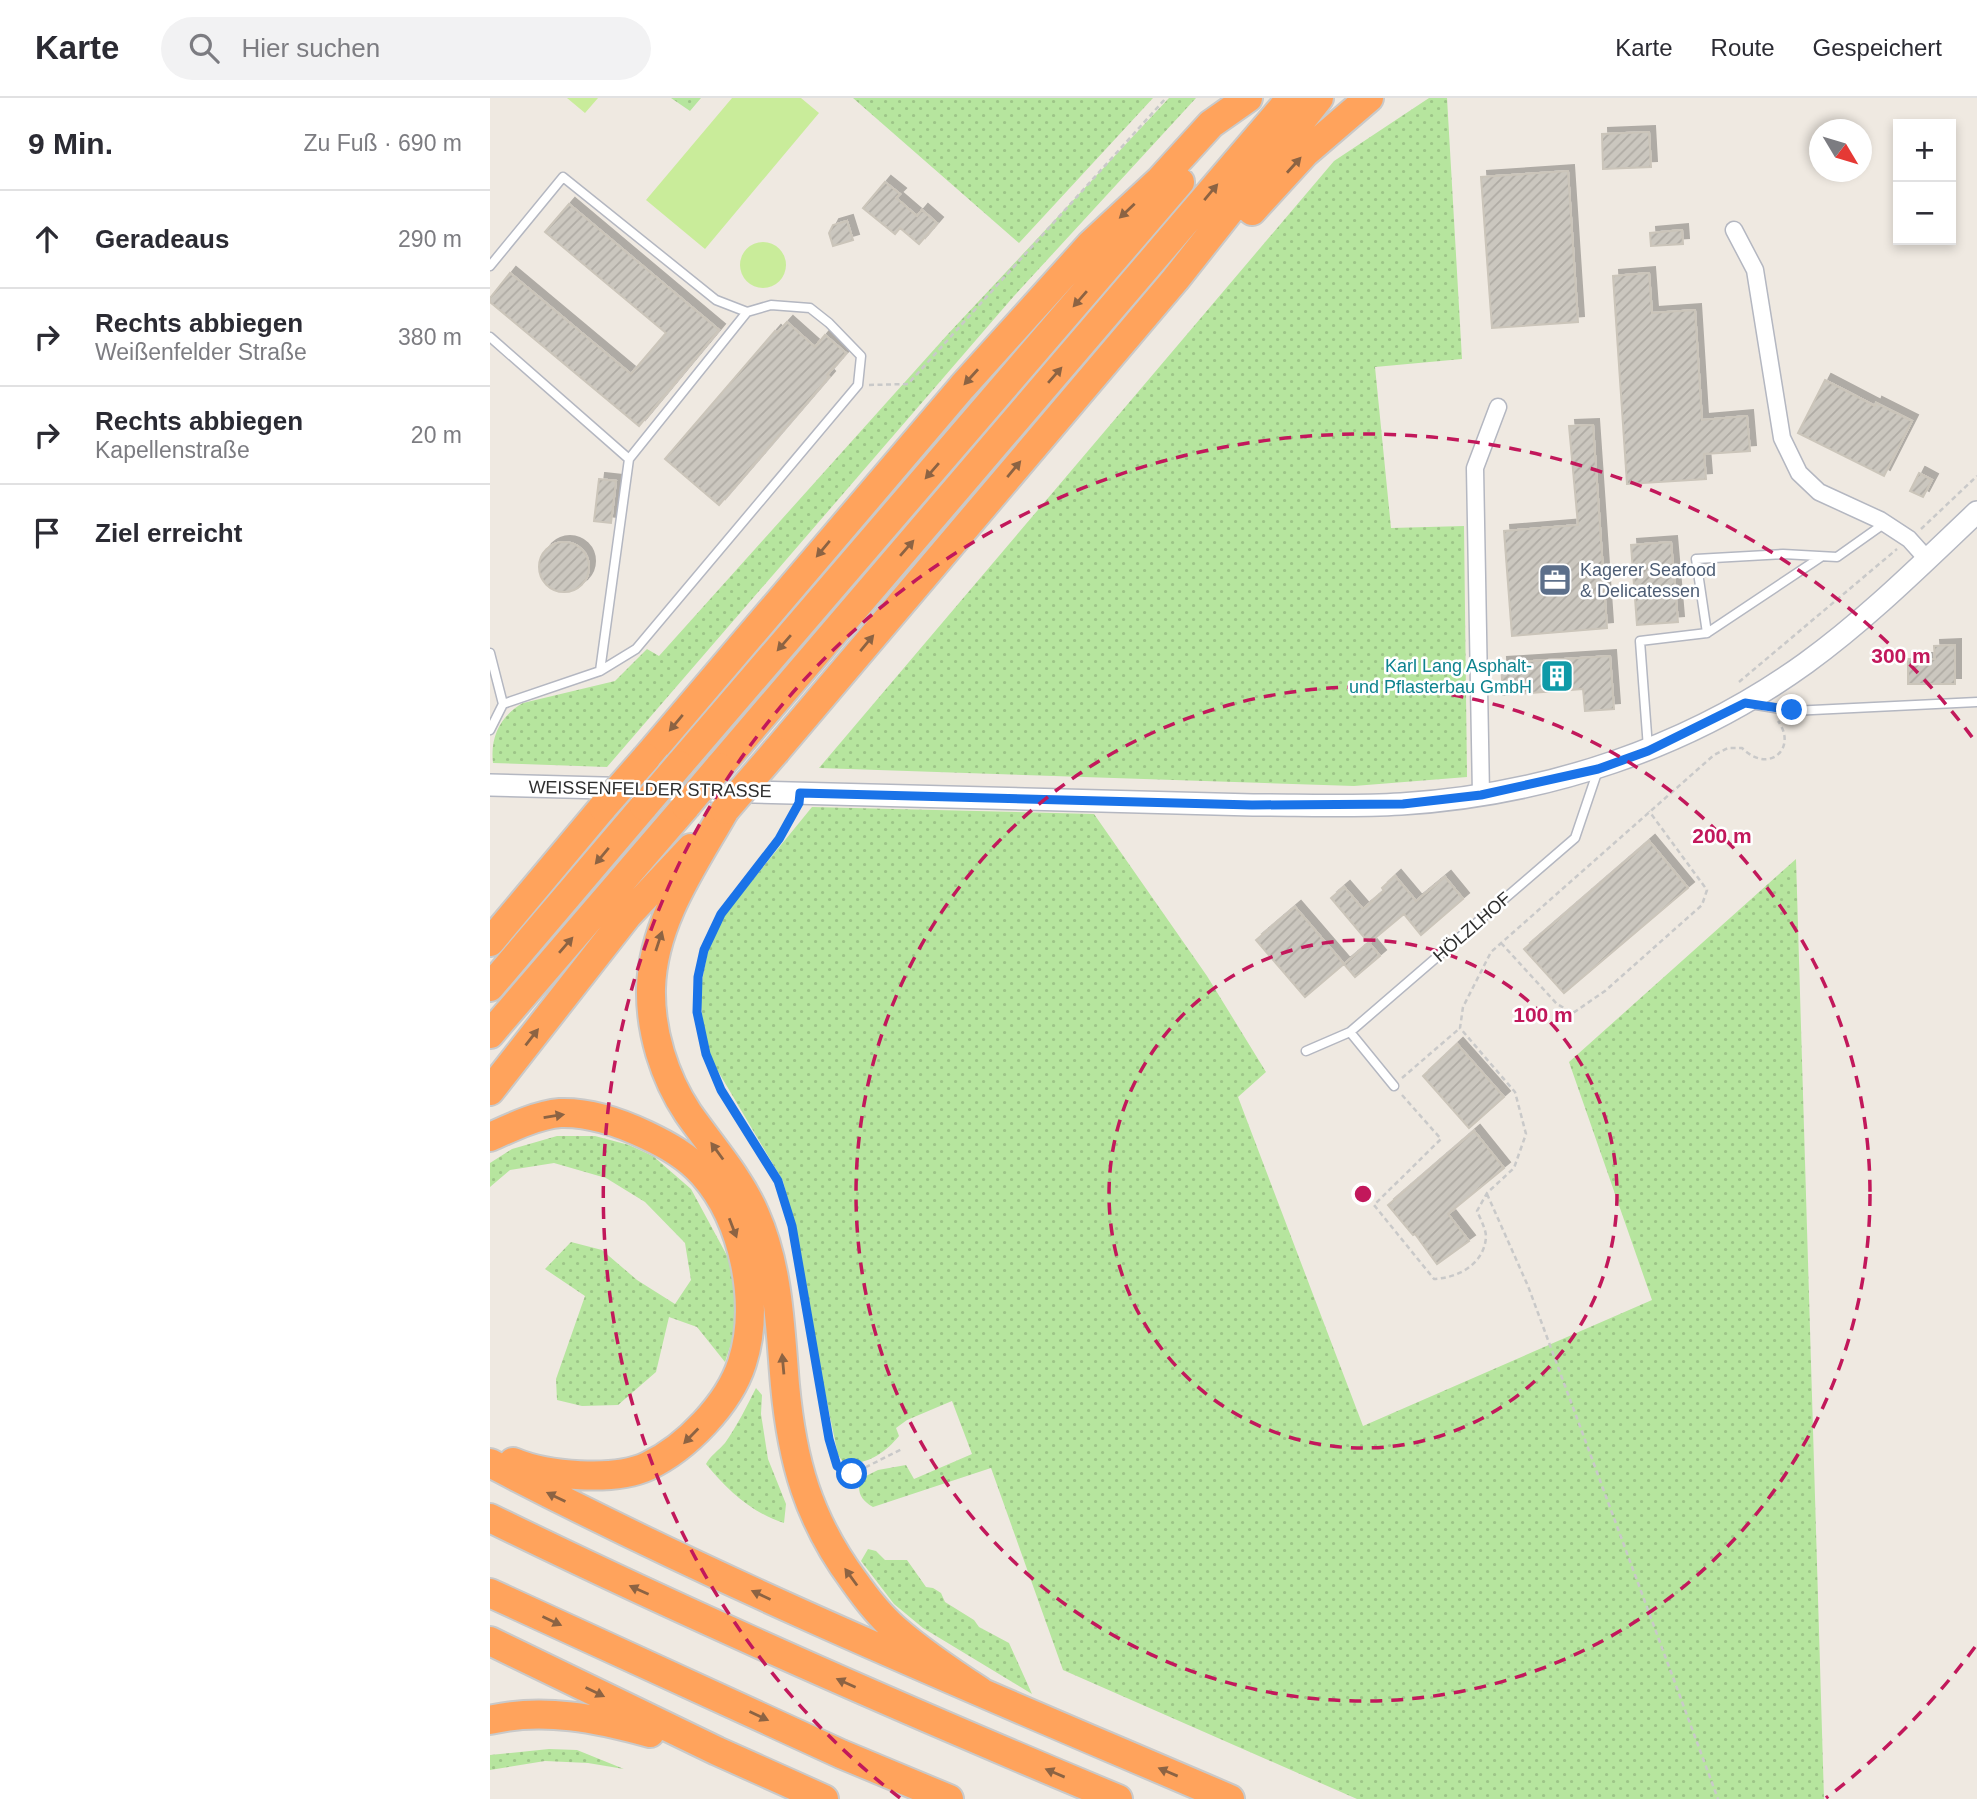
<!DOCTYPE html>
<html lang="de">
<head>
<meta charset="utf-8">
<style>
	:root { --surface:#fff; --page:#f2f2f3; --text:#2b2b33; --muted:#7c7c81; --line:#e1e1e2 }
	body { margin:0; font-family:Arial,sans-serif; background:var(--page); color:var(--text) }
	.controls { position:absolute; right:21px; top:21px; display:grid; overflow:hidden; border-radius:0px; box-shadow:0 4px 10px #0003 }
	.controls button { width:63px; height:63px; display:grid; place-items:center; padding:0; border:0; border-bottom:2px solid var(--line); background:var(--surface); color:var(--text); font:35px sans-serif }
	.compass { position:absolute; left:1319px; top:21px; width:63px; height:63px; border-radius:50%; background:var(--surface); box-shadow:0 4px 10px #0003; rotate:128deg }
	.stop { position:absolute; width:21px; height:21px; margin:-16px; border:5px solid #1a73e8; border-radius:50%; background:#fff }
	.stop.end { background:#1a73e8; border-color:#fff; box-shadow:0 2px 7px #0008 }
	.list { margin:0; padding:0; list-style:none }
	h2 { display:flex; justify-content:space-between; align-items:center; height:91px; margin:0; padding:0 28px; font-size:30px }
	h2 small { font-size:23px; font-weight:400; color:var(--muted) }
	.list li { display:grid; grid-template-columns:46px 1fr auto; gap:21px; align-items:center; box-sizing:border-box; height:98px; padding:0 28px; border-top:2px solid var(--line) }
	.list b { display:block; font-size:26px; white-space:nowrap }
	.list p { margin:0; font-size:23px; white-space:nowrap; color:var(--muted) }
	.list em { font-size:23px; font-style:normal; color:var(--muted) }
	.icon { flex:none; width:38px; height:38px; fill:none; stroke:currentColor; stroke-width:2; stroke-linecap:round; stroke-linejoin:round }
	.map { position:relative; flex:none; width:1487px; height:1701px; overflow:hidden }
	header { display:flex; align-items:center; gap:42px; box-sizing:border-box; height:98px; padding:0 35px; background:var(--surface); border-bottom:2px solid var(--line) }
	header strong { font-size:33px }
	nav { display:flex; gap:38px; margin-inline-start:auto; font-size:24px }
	.search { width:490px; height:63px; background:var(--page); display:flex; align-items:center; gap:18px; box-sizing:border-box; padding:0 24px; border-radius:38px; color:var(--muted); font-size:26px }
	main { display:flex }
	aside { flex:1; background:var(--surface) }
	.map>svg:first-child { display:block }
	.grass { fill:url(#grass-dots) }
	.pitch { fill:#c9ec9a }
	.building { fill:url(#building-hatch); stroke:#cbc5ba; stroke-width:2; filter:url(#shadow) }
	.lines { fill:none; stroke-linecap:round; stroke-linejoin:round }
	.lane-casing { stroke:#b4b7c1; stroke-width:11 }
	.street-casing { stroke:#b4b7c1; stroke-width:19 }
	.secondary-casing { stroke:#b4b7c1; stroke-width:24 }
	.highway-casing { stroke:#c9c9c9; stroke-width:32 }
	.path { stroke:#c9c9c9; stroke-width:2.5; stroke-dasharray:5 3.5; stroke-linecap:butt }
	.lane { stroke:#fff; stroke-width:8 }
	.street { stroke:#fff; stroke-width:16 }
	.secondary { stroke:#fff; stroke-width:21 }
	.highway { stroke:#ffa35c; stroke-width:28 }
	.highway-bridge-casing { stroke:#c9c9c9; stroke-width:32; stroke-linecap:butt }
	.highway-bridge { stroke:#ffa35c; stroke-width:28 }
	.oneway { fill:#8c6343 }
	.route { stroke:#1a73e8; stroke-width:9 }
	.ring { fill:none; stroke:#c2185b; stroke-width:3.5; stroke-dasharray:12 9 }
	.labels { text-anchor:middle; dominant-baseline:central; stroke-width:5; stroke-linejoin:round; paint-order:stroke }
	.service-label { font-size:18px; fill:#4e5e75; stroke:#fff; text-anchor:start }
	.culture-label { font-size:18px; fill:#0d838f; stroke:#fff; text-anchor:end }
	.street-label { font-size:18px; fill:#2e2e2e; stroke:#fff }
	.centre { fill:#c2185b; stroke:#fff; stroke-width:3.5 }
	.ring-label { font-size:21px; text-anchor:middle; font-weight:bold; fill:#c2185b; stroke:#fff; stroke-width:5; stroke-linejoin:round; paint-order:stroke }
</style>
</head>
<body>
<header>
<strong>Karte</strong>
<div class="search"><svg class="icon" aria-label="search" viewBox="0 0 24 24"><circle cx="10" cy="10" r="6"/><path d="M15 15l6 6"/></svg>Hier suchen</div>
<nav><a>Karte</a><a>Route</a><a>Gespeichert</a></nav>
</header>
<main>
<aside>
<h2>9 Min.<small>Zu Fuß · 690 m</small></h2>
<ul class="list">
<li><svg class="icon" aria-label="ahead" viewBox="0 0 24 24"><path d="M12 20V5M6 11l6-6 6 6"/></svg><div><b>Geradeaus</b></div><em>290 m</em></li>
<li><svg class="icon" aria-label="right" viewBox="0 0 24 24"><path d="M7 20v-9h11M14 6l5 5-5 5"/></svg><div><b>Rechts abbiegen</b><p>Weißenfelder Straße</p></div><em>380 m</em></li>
<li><svg class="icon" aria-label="right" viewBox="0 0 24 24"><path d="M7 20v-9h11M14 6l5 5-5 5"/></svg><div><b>Rechts abbiegen</b><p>Kapellenstraße</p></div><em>20 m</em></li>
<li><svg class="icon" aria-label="arrive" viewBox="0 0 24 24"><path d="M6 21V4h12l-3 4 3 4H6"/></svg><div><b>Ziel erreicht</b></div></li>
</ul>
</aside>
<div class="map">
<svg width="1487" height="1701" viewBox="0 0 1487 1701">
	<defs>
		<pattern id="grass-dots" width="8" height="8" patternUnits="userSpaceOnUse" patternTransform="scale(1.75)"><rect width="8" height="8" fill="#b6e59e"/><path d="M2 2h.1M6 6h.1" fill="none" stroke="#9dc588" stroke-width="1.8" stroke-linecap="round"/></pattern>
		<pattern id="building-hatch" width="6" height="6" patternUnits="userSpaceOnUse" patternTransform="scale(1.75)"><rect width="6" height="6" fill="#cbc7bf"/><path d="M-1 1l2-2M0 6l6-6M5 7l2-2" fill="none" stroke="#afaba4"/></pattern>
		<filter id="shadow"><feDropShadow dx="6" dy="-6" stdDeviation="0" flood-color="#0004"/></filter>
	</defs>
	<rect width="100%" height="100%" fill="#efe9e1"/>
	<path class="grass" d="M 181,0 L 211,0 L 200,13 Z
		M 363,0 L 663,0 L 529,145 Z
		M 679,0 L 706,0 L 524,198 L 117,669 L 3,665 C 0,639 10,618 33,605 L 125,583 L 157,551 L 169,558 L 458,236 Z
		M 939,0 L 957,0 L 972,261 L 885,269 L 901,430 L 974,428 L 977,679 L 864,688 L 329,670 L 844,63 Z
		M 322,709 L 604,716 L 717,878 L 776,974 L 748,999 L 873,1328 L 1162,1202 L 1079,964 L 1306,761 L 1334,1701 L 867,1701 L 573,1572 L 501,1370 L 383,1409 C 371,1402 367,1395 370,1381 L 388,1372 L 416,1367 L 424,1381 L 482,1356 L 462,1303 L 417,1322 L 406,1330 L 409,1338 C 395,1355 375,1369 353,1364 L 348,1357 L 327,1256 L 305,1129 L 293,1083 L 222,963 L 213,927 L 210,893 L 218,853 L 234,817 Z
		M 67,1038 L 105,1038 L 139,1047 L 163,1058 L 201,1091 L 241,1165 L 248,1225 L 235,1264 L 207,1229 L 179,1219 L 166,1274 L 128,1307 L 92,1308 L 67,1302 L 66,1281 L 95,1198 L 55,1171 L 81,1144 L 112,1152 L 147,1182 L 185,1206 L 201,1182 L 195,1145 L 155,1104 L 116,1080 L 64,1065 L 20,1072 L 0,1089 L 0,1065 L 22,1051 Z
		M 266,1290 L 272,1297 L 271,1316 L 278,1361 L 296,1406 L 294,1425 C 262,1415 237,1392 216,1366 C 221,1357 228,1353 235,1345 C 247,1328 257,1308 266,1290 Z
		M 378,1451 L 386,1453 L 395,1462 L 417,1462 L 436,1489 L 443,1490 L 451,1495 L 455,1504 L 484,1522 L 489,1529 L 519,1545 L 542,1596 L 433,1530 L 404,1506 L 371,1463 Z
		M 59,1651 L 87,1652 L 134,1671 L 98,1665 L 55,1663 L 0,1672 L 0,1657 Z"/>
	<path class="pitch" d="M 77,0 L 108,0 L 95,15 Z
		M 242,0 L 311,0 L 329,15 L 215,151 L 156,102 Z
		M250 167a23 23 0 1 1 46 0a23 23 0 1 1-46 0Z"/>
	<path class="building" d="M 1159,34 L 1161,69 L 1113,71 L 1112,36 Z
		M 1078,73 L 1088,224 L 1002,230 L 991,79 Z
		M 395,84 L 410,96 L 406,100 L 427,118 L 432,112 L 447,125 L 429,146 L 410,130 L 405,136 L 373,110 Z
		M 79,106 L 229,232 L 149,328 L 0,204 L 0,200 L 20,175 L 141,276 L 176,235 L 55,134 Z
		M 357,123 L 363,142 L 343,148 L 339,135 L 343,127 Z
		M 1192,132 L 1193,146 L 1161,148 L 1160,135 Z
		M 1159,175 L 1162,215 L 1205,212 L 1212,322 L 1257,318 L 1260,353 L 1214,356 L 1216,381 L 1137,386 L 1123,178 Z
		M 297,224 L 325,249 L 335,237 L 356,255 L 337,277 L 339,279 L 229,407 L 175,361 L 285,233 L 287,235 Z
		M 1335,282 L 1385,308 L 1386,305 L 1422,323 L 1394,378 L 1308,335 Z
		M 1103,327 L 1117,530 L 1022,538 L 1014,433 L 1088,427 L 1079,328 Z
		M 1429,375 L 1442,382 L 1433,399 L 1420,393 Z
		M 109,381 L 126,383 L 121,425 L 104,423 Z
		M49 469a25 25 0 1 1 50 0a25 25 0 1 1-50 0Z
		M 1181,444 L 1188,524 L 1147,527 L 1141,447 Z
		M 1465,547 L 1465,586 L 1418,586 L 1418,561 L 1445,561 L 1444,548 Z
		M 1120,558 L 1124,611 L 1095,613 L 1093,591 L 1013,597 L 1011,565 Z
		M 1159,743 L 1198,790 L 1074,895 L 1034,851 Z
		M 905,778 L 926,803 L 955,779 L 973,801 L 931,837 L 914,816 L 879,845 L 841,800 L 854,789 L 873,811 L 894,793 L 892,790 Z
		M 805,809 L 854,866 L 815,899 L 766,842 Z
		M 879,845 L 890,858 L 865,879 L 854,866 Z
		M 967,946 L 1014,999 L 979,1030 L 933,978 Z
		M 984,1033 L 1014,1070 L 958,1116 L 979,1143 L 947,1166 L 925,1136 L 923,1137 L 898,1107 Z"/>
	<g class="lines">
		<defs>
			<path id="lane" d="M 0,168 L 73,79 L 226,202 L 257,214 L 281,207 L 320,210 L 339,225 L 371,258 L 368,287 L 146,551 L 110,573 L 13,606
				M 0,239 L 139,361
				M 1331,459 L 1217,535 L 1206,461 L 1293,456 L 1347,459 L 1395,425
				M 0,555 L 13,606 L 0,632
				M 110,573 L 139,361 L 257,214
				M 1260,606 L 1302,613 L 1487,604
				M 1158,650 L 1150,543 L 1217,535
				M 860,934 L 904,988
				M 816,953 L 860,934 L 1085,740 L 1108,672"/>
			<path id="street" d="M 1244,132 L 1265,172 L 1292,340 L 1309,375 L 1329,394 L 1390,422 L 1419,441 L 1437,461
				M 991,697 L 985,370 L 1008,309"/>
			<path id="secondary" d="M 0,687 L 763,707 C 812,707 862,709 911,706 C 1056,697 1198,650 1316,565 C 1378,520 1432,466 1487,414"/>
			<path id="highway" d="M 762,113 L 815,55 L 879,0
				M 286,653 L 685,182 L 829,0
				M 156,660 L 472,289 L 601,146 L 670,82 L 721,26 L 758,0
				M 189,667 L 690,84
				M 229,669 L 801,0
				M 235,712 C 203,768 163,824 161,890 C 160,933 174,979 198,1015 C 221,1048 249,1079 265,1116 C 289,1170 290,1229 295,1287 C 302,1363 318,1421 364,1483 C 376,1500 389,1517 405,1531 C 431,1554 461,1574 490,1593
				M 0,844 L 113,709
				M 0,889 L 154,708
				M 0,936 L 196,708
				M 0,993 L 137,818 L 201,750
				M 0,1039 C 20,1030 47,1017 70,1015 C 99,1014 131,1025 156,1037 C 177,1047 197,1058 213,1076 C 254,1122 271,1206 252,1265 C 239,1306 196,1350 158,1368 C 124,1384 56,1378 23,1364
				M 0,1365 C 240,1491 491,1594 740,1701
				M 0,1420 C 206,1521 417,1613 628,1701
				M 0,1495 L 351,1656 L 459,1701
				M 0,1543 L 227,1653 L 334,1701
				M 0,1622 C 53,1609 109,1621 160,1635"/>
		</defs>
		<use href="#lane" class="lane-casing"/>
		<use href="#street" class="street-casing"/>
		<use href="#secondary" class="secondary-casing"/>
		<use href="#highway" class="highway-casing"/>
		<path class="path" d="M 379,287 L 418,286 L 676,0
			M 1431,431 L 1487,378
			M 1249,584 L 1407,451
			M 303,715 L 289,741 L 231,816 L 214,852 L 208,879 L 207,914 L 216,956 L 231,992 L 288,1084 L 302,1128 L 339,1341 L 347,1368 L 362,1376 L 412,1351
			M 1011,845 L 1067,906 L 1083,915 L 1115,893 L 1212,807 L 1217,792 L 1159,713
			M 912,980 L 970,930
			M 912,997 L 951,1041 L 884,1107 L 944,1181 C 967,1180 994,1167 996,1139 C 996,1131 990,1120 987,1113 L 997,1095 L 1024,1070 L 1036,1036 L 1025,994 L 970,930 L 973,909 L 1001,854 L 1224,657 L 1238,650 L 1252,650 C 1279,677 1308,650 1288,623
			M 997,1096 L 1038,1188 L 1228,1701"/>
		<use href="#lane" class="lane"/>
		<use href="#street" class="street"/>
		<use href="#secondary" class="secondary"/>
		<use href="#highway" class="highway"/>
		<defs>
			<path id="highway-bridge" d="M 154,708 L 189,667
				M 196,708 L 229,669
				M 113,709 L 156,660
				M 235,712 L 286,653"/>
		</defs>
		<use href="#highway-bridge" class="highway-bridge-casing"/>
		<use href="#highway-bridge" class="highway-bridge"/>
	</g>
	<defs><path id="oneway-solid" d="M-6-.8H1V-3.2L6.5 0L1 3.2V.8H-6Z" transform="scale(1.75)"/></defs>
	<g class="oneway">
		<use href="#oneway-solid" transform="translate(804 67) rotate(-48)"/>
		<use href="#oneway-solid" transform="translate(721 94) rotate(-50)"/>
		<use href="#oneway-solid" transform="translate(637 113) rotate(137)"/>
		<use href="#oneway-solid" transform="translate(590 201) rotate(131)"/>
		<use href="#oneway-solid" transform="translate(565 277) rotate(-49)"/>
		<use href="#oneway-solid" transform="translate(481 279) rotate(132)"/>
		<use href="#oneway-solid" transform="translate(524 371) rotate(-50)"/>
		<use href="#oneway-solid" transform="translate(442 373) rotate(131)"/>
		<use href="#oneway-solid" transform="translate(417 450) rotate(-49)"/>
		<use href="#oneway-solid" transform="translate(333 451) rotate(130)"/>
		<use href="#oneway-solid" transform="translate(294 545) rotate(131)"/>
		<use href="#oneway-solid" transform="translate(377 545) rotate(-50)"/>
		<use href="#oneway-solid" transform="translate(186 625) rotate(130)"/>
		<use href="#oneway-solid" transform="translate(112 758) rotate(130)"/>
		<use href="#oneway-solid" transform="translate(169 843) rotate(-72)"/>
		<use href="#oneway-solid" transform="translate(76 847) rotate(-49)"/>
		<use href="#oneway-solid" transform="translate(42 939) rotate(-52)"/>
		<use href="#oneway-solid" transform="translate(64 1018) rotate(-9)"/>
		<use href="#oneway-solid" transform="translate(227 1053) rotate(-126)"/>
		<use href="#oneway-solid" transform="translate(243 1130) rotate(69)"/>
		<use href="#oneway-solid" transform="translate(293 1266) rotate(-95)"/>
		<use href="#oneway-solid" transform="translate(201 1338) rotate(134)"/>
		<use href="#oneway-solid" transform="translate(66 1399) rotate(-154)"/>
		<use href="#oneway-solid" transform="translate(361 1479) rotate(-126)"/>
		<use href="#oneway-solid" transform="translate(149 1492) rotate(-156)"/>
		<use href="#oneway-solid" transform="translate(271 1497) rotate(-155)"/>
		<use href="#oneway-solid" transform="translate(62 1523) rotate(25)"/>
		<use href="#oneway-solid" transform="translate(356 1585) rotate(-156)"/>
		<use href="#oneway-solid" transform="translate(105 1594) rotate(26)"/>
		<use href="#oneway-solid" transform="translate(269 1618) rotate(25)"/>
		<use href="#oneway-solid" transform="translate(678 1674) rotate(-157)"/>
		<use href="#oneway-solid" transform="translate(565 1675) rotate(-157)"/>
	</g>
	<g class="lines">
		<path class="route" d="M 362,1376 L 347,1368 L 339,1341 L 302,1128 L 288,1083 L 231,992 L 216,956 L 207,914 L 208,879 L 214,852 L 231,816 L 289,741 L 309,705 L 310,695 L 762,707 L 913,706 L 991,697 L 1108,671 L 1158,653 L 1255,605 L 1302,612"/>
	</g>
	<g class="ring">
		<circle cx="873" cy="1096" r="254"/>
		<circle cx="873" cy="1096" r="507"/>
		<path d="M1485 1549A761 761 0 0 1 1336 1700M410 1700A761 761 0 1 1 1485 643"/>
	</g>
	<defs>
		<symbol id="office-square" viewBox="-11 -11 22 22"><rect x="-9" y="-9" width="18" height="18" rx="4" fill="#5c6f8a" stroke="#fff"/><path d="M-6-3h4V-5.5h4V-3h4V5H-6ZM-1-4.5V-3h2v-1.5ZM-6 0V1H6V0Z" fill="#fff"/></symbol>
		<symbol id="building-square" viewBox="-11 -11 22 22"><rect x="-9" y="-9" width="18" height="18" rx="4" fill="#0f9aa8" stroke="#fff"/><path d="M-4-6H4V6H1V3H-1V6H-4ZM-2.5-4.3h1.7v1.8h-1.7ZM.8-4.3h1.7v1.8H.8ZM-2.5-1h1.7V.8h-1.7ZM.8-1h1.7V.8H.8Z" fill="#fff"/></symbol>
	</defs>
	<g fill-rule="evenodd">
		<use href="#office-square" x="1046" y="463" width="38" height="38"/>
		<use href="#building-square" x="1048" y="559" width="38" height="38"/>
	</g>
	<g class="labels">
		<g class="service-label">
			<text x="1090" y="472">Kagerer Seafood<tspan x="1090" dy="21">&amp; Delicatessen</tspan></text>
		</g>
		<g class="culture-label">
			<text x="1042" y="568">Karl Lang Asphalt-<tspan x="1042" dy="21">und Pflasterbau GmbH</tspan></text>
		</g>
		<g class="street-label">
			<text transform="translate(160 691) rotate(1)">WEISSENFELDER STRASSE</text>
			<text transform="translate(982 829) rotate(-41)">HÖLZLHOF</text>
		</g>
	</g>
	<circle cx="873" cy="1096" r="10" class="centre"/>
	<g class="ring-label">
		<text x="1411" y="565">300 m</text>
		<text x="1232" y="745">200 m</text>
		<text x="1053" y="924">100 m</text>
	</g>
</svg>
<div class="controls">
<button>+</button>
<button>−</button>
</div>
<svg class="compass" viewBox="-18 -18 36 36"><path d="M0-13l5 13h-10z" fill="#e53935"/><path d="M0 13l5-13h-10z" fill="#7c7c81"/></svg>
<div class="stop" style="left:362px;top:1376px"></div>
<div class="stop end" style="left:1302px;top:612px"></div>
</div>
</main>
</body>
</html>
